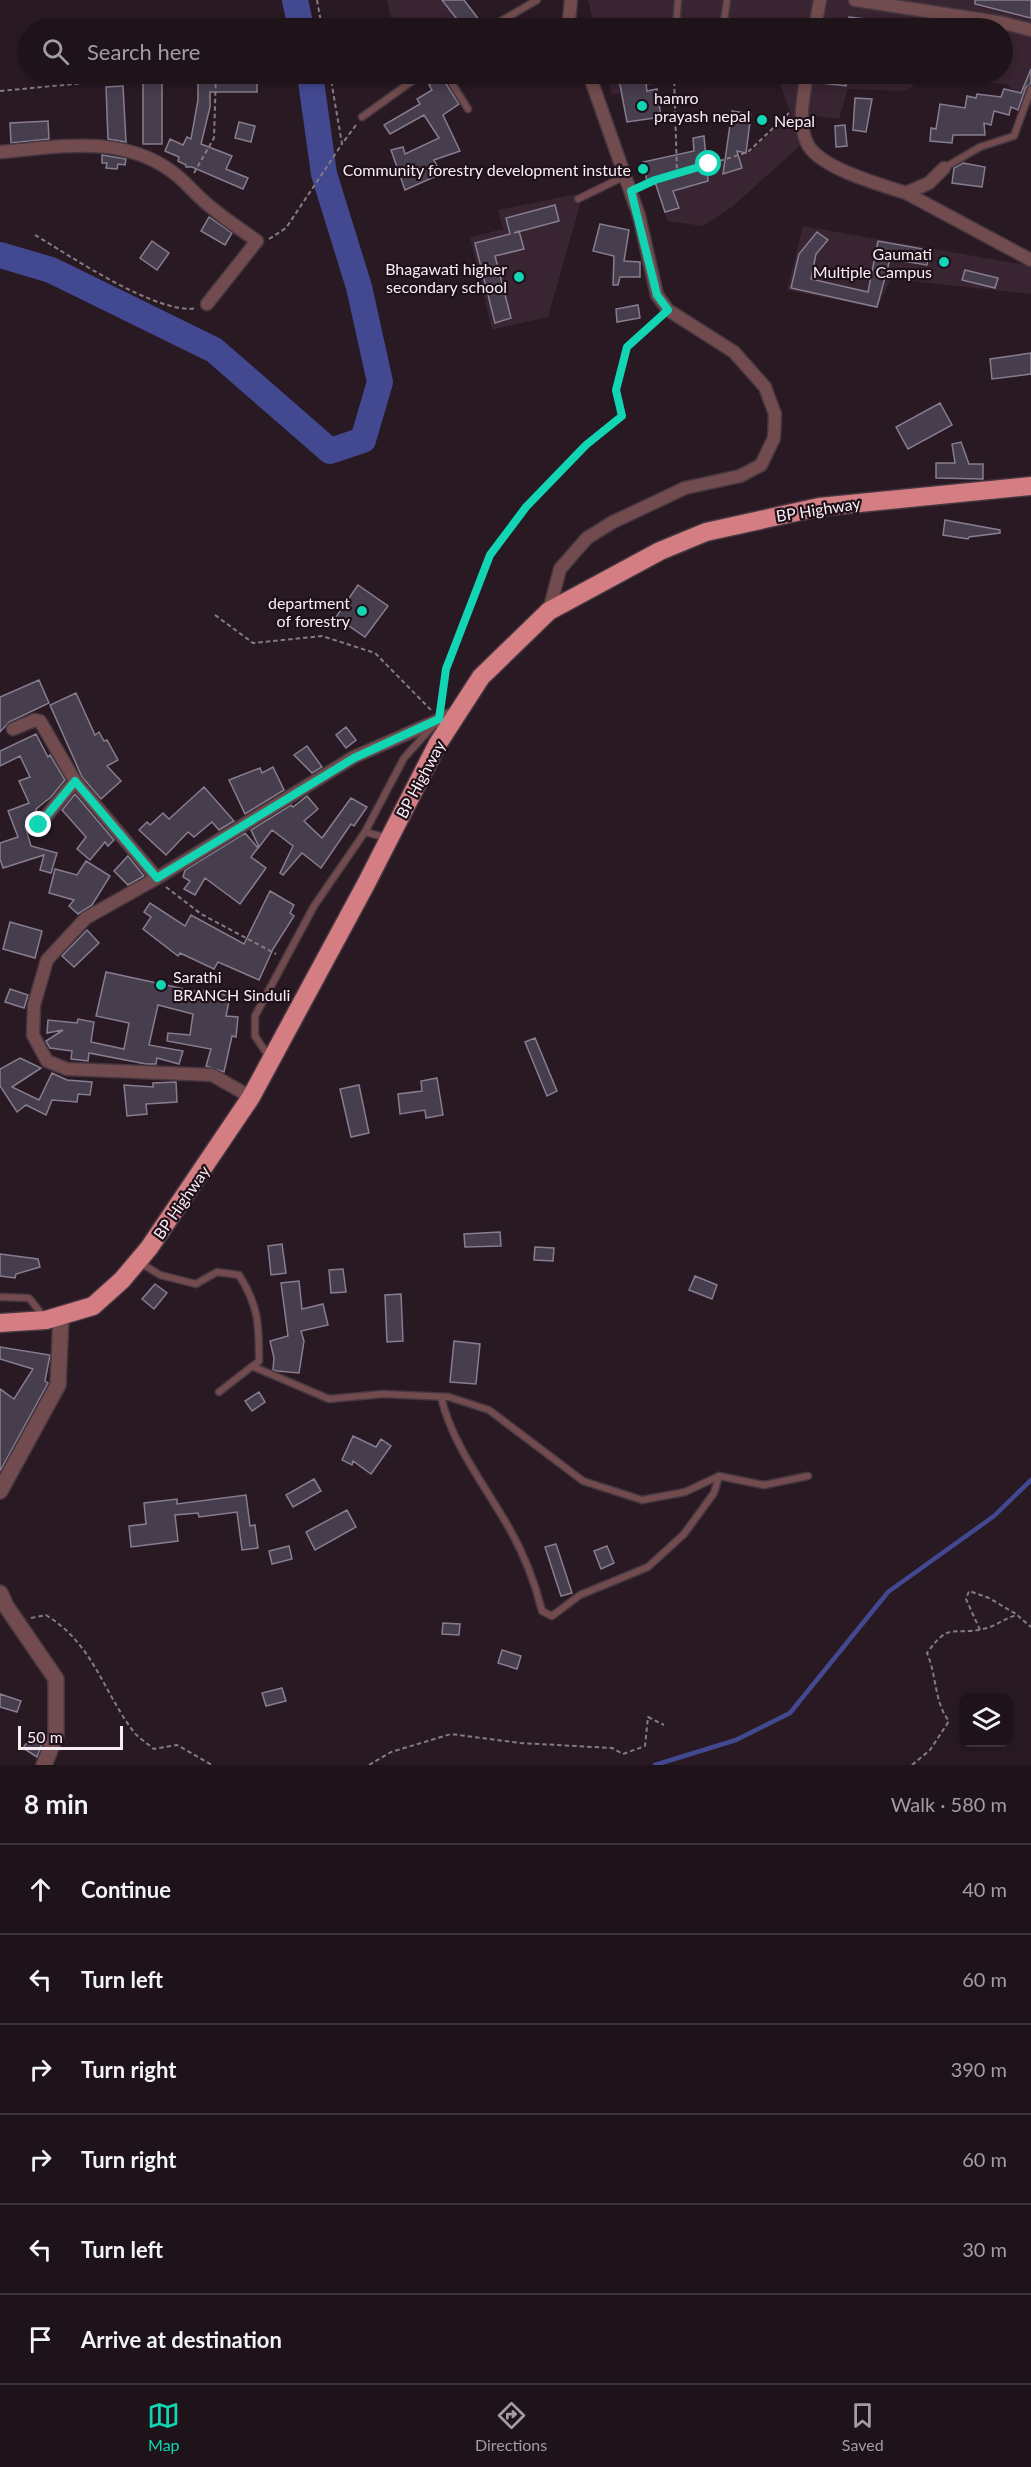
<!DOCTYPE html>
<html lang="en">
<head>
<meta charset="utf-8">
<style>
	:root { --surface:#1f131a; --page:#2c2027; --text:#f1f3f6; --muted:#a19ea2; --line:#3c3239; --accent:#12d5b4 }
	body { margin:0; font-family:Lato,sans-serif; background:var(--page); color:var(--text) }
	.controls { position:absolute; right:18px; bottom:18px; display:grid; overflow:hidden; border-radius:12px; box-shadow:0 3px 9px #0003 }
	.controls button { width:54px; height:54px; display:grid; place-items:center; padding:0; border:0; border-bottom:2px solid var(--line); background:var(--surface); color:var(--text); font:30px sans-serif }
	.scale { position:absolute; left:18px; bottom:15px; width:105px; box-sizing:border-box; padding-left:6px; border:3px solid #f9edf4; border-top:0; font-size:16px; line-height:21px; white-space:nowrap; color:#f9edf4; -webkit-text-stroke:4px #1f1019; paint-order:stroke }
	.stop { position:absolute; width:18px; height:18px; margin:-14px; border:4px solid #12d5b4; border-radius:50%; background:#fff }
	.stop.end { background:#12d5b4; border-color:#fff; box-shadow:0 2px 6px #0008 }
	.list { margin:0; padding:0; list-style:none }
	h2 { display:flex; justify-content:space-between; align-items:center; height:78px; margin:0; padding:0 24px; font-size:26px }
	h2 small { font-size:20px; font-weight:400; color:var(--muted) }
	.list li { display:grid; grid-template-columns:39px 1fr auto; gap:18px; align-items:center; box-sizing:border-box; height:90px; padding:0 24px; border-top:2px solid var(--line) }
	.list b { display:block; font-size:22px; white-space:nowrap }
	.list em { font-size:20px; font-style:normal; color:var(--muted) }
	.icon { flex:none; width:33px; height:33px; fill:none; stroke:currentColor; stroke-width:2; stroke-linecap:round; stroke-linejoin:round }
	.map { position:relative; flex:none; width:1031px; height:1765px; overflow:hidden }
	.search { position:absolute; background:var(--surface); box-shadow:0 3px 9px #0003; left:18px; right:18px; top:18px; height:66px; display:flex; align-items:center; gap:15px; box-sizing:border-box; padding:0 21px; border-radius:33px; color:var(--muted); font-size:22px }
	.sheet { height:618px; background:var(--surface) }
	nav { display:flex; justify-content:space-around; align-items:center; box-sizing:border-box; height:84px; border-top:2px solid var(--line); background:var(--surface); font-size:16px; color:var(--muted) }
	nav a { display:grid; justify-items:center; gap:3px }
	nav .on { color:var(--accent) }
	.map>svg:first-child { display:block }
	.built { fill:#392431 }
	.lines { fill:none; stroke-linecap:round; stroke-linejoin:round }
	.stream { stroke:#424990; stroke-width:4.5 }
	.river { stroke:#424990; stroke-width:26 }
	.building { fill:#463d4d; stroke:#877d90; stroke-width:1.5 }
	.service-casing { stroke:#463740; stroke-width:9 }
	.minor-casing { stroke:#463740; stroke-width:15 }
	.tertiary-casing { stroke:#463740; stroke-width:18 }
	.trunk-casing { stroke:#463740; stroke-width:21 }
	.path { stroke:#887a82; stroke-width:2; stroke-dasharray:4.5 3; stroke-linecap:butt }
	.service { stroke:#714b4d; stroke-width:6 }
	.minor { stroke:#714b4d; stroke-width:12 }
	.tertiary { stroke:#714b4d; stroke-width:15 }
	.trunk { stroke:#d47e83; stroke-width:18 }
	.route { stroke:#12d5b4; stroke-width:8 }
	.poi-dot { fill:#12d5b4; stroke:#1f1019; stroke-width:2 }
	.labels { text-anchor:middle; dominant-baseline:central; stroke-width:4.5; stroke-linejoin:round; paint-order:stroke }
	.poi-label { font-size:16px; fill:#f9edf4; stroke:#1f1019; text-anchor:end }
	.street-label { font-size:16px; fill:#f9edf4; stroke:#1f1019 }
</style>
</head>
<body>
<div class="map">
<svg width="1031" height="1765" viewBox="0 0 1031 1765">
	<rect width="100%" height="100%" fill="#291923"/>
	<path class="built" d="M 387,0 L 464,0 L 483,25 L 476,28 L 393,28 Z
		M 588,0 L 1031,0 L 1031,106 L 1006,84 L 921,79 L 906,91 L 848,89 L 839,119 L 799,114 L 802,144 L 732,207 L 703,226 L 667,221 L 655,182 L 749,153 L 791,114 L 780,84 L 781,74 L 1002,74 L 1002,28 L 595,28 Z
		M 607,74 L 658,74 L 659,83 L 612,95 Z
		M 577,194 L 580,205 L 548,317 L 492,330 L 470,237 L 503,229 L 498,210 Z
		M 803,226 L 1031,266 L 1031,294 L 891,279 L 877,308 L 787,290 Z"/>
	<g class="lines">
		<path class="stream" d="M 655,1765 L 736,1740 L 790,1713 L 888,1592 L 994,1516 L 1031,1480"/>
		<path class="river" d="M 295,0 L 301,28
			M 0,255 L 51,270 L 214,350 L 330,451 L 363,440 L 380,382 L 359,287 L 324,174 L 310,74"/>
	</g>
	<path class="building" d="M 442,0 L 464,0 L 483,25 L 476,28 L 464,28 Z
		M 975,0 L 1031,0 L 1031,18 L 975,4 Z
		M 849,17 L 882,21 L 881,28 L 848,28 Z
		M 1031,69 L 1031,84 L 1026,87 L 1018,110 L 1011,107 L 1009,115 L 994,111 L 991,125 L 984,123 L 985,135 L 953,135 L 952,143 L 930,141 L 931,128 L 936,129 L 940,104 L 965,108 L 967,96 L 976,98 L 977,94 L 1001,97 L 1004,89 L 1021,93 Z
		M 618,74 L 645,74 L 647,91 L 657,89 L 661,117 L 627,122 Z
		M 815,74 L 847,74 L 846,86 L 814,82 Z
		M 441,76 L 459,104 L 443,115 L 460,151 L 434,160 L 441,174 L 405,190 L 391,150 L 403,147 L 405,154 L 439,138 L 424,115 L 390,134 L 384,125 L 420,104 L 417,99 L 432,90 L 429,85 Z
		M 257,77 L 257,92 L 210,92 L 210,107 L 201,144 L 232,156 L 226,169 L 248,178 L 243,189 L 192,167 L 186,167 L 186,165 L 178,161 L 179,157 L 165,151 L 170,139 L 183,145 L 187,137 L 191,139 L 198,100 L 198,81 L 226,82 L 226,78 Z
		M 143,83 L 162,83 L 162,144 L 143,144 Z
		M 123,86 L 126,142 L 108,139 L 106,87 Z
		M 855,98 L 872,99 L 866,132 L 853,130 Z
		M 732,111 L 751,114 L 746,153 L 737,151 L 742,168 L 723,174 Z
		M 48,121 L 49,139 L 11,143 L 10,123 Z
		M 239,122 L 255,126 L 251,142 L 235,138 Z
		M 845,125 L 847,146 L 836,147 L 835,126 Z
		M 704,136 L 708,181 L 673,191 L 679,208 L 665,212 L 654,179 L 647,181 L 643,162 L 694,151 L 693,138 Z
		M 102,155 L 126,159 L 125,165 L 118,164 L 117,169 L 106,168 L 107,163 L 102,163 Z
		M 963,163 L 985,167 L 982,187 L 952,183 L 954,168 Z
		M 555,205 L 559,221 L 514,233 L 519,231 L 524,249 L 495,256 L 511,318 L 495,323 L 475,243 L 510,234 L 506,218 Z
		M 209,217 L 232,233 L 225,245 L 201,231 Z
		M 600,224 L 629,230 L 624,261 L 640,262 L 640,277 L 620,277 L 618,285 L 613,285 L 614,256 L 593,251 Z
		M 817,232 L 828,240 L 816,254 L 811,279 L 868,292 L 878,241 L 929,250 L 927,265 L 890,259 L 877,307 L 791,288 L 799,254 Z
		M 152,241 L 169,253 L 157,270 L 140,258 Z
		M 965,270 L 998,278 L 995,288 L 962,280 Z
		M 638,305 L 640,318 L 617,322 L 616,309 Z
		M 1031,353 L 1031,374 L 992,379 L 990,359 Z
		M 940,403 L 952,425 L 908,449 L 896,427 Z
		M 961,442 L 969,464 L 983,464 L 983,479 L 936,478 L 936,463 L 955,463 L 952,444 Z
		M 945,520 L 1000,530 L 1000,533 L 969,537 L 968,539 L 943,535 Z
		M 358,585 L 388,606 L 365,637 L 336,617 Z
		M 39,680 L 49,703 L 9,722 L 0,732 L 0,697 Z
		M 76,693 L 95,735 L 99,732 L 104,741 L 107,740 L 118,760 L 107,766 L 121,781 L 101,799 L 82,777 L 50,705 Z
		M 346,727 L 356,740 L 346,748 L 336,735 Z
		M 36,734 L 48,757 L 50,755 L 65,780 L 51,797 L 36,809 L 37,814 L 31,824 L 25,826 L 31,846 L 57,853 L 51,873 L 40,870 L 44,855 L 3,868 L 0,859 L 0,843 L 18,837 L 8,811 L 29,803 L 19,781 L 30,777 L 20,756 L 0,766 L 0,751 Z
		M 307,746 L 322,767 L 312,773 L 294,755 Z
		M 273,767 L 284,790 L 245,814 L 229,780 L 260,768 L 262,773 Z
		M 204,787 L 234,821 L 219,830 L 212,822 L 194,837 L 188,832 L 166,855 L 139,830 L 147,822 L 150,825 L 163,813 L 169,819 Z
		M 75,794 L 114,840 L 108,846 L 105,842 L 90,860 L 77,849 L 86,837 L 62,810 Z
		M 307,796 L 318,809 L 304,821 L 322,838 L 351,798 L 367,807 L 354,826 L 351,824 L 321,868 L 302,853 L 283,875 L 280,873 L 293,846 L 272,830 L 259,847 L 251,830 L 291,805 L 293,807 Z
		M 245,833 L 258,848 L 251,857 L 266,868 L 240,904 L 205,878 L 195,895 L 184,889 L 190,881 L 183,877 L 185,870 Z
		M 128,856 L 144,876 L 128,885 L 114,871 Z
		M 86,861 L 110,876 L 92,905 L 78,914 L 69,906 L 74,900 L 49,893 L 55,869 L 77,875 Z
		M 270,891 L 294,905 L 290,913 L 294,916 L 273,949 L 259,980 L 218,962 L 214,969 L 180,953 L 178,956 L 143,929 L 151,917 L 144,912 L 150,903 L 185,926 L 191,915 L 244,944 Z
		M 10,922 L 42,931 L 35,958 L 3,949 Z
		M 87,930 L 99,943 L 74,967 L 62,956 Z
		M 106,972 L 203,993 L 204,990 L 230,996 L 226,1016 L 238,1017 L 236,1037 L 232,1036 L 224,1072 L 206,1066 L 211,1049 L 167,1041 L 168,1033 L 190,1035 L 193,1014 L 158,1005 L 149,1045 L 183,1051 L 179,1064 L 157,1058 L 156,1064 L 146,1064 L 89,1053 L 88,1061 L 71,1059 L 72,1051 L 50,1048 L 46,1041 L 63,1030 L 47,1033 L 48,1020 L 77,1023 L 78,1019 L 94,1022 L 91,1042 L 124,1049 L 129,1023 L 96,1016 Z
		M 10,989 L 28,995 L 24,1008 L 5,1002 Z
		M 535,1038 L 557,1091 L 547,1096 L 525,1042 Z
		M 20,1058 L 41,1068 L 12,1087 L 39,1100 L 52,1073 L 67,1080 L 92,1082 L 90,1095 L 78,1094 L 77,1102 L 52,1100 L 46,1115 L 26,1105 L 17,1112 L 0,1086 L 0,1069 Z
		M 437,1078 L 443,1115 L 426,1118 L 425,1110 L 400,1114 L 398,1094 L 422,1091 L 421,1081 Z
		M 176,1082 L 177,1102 L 146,1104 L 147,1114 L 127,1116 L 124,1085 L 153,1087 L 153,1083 Z
		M 359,1085 L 369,1133 L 351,1137 L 340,1089 Z
		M 500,1232 L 501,1246 L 465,1247 L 464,1234 Z
		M 282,1244 L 286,1273 L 271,1275 L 268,1246 Z
		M 535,1247 L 554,1248 L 553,1261 L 534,1260 Z
		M 0,1254 L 38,1259 L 40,1267 L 16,1274 L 15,1278 L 0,1276 Z
		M 343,1269 L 346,1292 L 331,1293 L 329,1270 Z
		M 695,1276 L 717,1285 L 712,1299 L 689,1290 Z
		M 299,1281 L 302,1309 L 323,1304 L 328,1325 L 301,1331 L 304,1341 L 299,1373 L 277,1371 L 273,1370 L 274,1358 L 270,1341 L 288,1336 L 281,1283 Z
		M 155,1284 L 167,1293 L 154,1309 L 142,1299 Z
		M 401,1294 L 403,1341 L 387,1342 L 385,1295 Z
		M 454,1341 L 480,1344 L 476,1384 L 450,1382 Z
		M 0,1347 L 50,1355 L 45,1381 L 48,1383 L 0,1471 L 0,1389 L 14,1399 L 33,1369 L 0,1359 Z
		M 259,1392 L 265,1402 L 252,1411 L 245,1401 Z
		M 353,1436 L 376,1447 L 381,1439 L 391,1446 L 371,1474 L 353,1461 L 352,1465 L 342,1460 Z
		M 314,1479 L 321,1491 L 293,1507 L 286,1495 Z
		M 246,1495 L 250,1526 L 255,1525 L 258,1548 L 242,1550 L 237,1512 L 199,1517 L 198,1513 L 175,1515 L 178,1541 L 131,1547 L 129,1526 L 146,1524 L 144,1503 L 177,1499 L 177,1504 Z
		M 347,1510 L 356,1527 L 315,1550 L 306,1532 Z
		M 556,1544 L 572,1593 L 561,1596 L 545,1547 Z
		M 289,1546 L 292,1559 L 272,1564 L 269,1551 Z
		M 607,1546 L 614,1563 L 601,1569 L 594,1551 Z
		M 443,1623 L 460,1624 L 459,1635 L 442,1634 Z
		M 502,1650 L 521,1656 L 517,1669 L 498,1663 Z
		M 282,1688 L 286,1701 L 266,1706 L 262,1693 Z
		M 0,1694 L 21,1701 L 17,1712 L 0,1707 Z
		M 35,1731 L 44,1738 L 37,1757 L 23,1748 Z"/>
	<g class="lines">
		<defs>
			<path id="service" d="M 489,28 L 537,0
				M 676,28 L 678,0
				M 723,28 L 727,0
				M 446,74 L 468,109
				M 362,117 L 422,74
				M 944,168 L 980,147 L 1014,136 L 1031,89
				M 578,199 L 625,176
				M 365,832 L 404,758 L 432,727
				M 269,1057 L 255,1036 L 255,1016 L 314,906 L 365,832 L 388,838
				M 139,1262 L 160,1275 L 196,1284 L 217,1272 L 239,1275 C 259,1306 259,1326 259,1361 L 219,1392
				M 0,1297 L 29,1298 L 44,1317
				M 254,1367 L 329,1399 L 383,1394 L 449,1397 L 489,1410 L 583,1481 L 642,1500 L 685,1492 L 719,1476 L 764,1485 L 808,1476
				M 441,1397 C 452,1443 481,1480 505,1521 C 522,1549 534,1579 542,1611 L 552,1616 L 580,1595 L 648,1567 L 684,1534 L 714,1493 L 719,1476"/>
			<path id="minor" d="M 571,0 L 569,20 L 572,28
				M 855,0 L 1004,23 L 1031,30
				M 815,28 L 820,0
				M 807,74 C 804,95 797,122 807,143 C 818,168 882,185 906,193 L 929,183 L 944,168
				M 0,152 C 58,147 120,134 171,171 C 186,181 197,197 212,208 C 226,220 242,230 257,241 L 207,304
				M 906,193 L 1031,260
				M 549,611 L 560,569 L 587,538 L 613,522 L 685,488 L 740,476 L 761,465 L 774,438 L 775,414 L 765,387 L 734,352 L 668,310 L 657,295 L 639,216 L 589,74
				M 13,729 L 35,720 L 40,721 L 75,781 L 157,878
				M 39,825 L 75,781
				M 251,1097 L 212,1075 L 67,1069 L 47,1061 L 33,1035 L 34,1005 L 47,960 L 86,918 L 157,878 L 354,757 L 457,712"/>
			<path id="tertiary" d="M 0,1491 L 58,1385 L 61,1317
				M 0,1593 L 6,1606 L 56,1679 L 56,1735 L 44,1765"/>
			<path id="trunk" d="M 0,1323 L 46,1320 L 93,1306 L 122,1280 L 149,1248 L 251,1097 L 366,884 L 437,745 L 481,677 L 549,611 L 660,551 L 706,532 L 819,507 L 1031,486"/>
		</defs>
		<use href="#service" class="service-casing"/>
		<use href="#minor" class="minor-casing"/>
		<use href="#tertiary" class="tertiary-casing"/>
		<use href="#trunk" class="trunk-casing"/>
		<path class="path" d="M 317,0 L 322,28
			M 330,74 L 342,144 L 356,125
			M 674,74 L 677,174
			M 0,91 L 181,74
			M 194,173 L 214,138 L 216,74
			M 641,186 L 748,152 L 789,113
			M 35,235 C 69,255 158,316 197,308
			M 269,239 L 286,228 L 342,144
			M 215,615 L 253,643 L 322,636 L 375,653 L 431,710
			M 441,705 L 445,669 L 490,555 L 526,507 L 586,445 L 622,416 L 616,390 L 627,347 L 659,320
			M 166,887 L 201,914 L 276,954
			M 31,1618 L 46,1615 C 93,1644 102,1689 133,1731 C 138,1738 147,1743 154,1749 L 177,1745 L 212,1765
			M 980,1630 L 966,1599 L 969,1591 L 989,1598 L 1016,1614
			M 369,1765 L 391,1752 L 451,1734 L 520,1743 L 612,1748 L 623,1754 L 645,1746 L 648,1717 L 664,1725
			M 912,1765 L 930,1750 L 949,1721 C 934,1702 937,1676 927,1653 C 950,1621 951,1636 983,1629 C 995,1627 1004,1618 1017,1615 L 1031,1627"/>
		<use href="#service" class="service"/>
		<use href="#minor" class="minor"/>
		<use href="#tertiary" class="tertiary"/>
		<use href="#trunk" class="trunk"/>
	</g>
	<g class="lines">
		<path class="route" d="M 39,825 L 75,781 L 157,878 L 354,758 L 439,719 L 446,669 L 490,555 L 526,507 L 586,445 L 622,416 L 616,390 L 627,347 L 668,310 L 657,295 L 631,191 L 655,180 L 709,164"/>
	</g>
	<g class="poi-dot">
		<circle cx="642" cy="106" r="6"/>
		<circle cx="762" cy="120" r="6"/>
		<circle cx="643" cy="169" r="6"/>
		<circle cx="944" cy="262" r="6"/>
		<circle cx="519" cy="277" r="6"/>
		<circle cx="362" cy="611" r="6"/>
		<circle cx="161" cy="985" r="6"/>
	</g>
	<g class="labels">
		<g class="poi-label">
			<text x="654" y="97" text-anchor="start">hamro<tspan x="654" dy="18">prayash nepal</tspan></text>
			<text x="774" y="120" text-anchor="start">Nepal</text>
			<text x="631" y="169">Community forestry development instute</text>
			<text x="932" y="253">Gaumati<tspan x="932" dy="18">Multiple Campus</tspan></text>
			<text x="507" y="268">Bhagawati higher<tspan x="507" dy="18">secondary school</tspan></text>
			<text x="350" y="602">department<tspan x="350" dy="18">of forestry</tspan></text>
			<text x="173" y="976" text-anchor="start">Sarathi<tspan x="173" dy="18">BRANCH Sinduli</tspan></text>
		</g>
		<g class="street-label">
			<text transform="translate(818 509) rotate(-9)">BP Highway</text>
			<text transform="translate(420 779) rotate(-62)">BP Highway</text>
			<text transform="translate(181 1202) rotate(-55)">BP Highway</text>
		</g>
	</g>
</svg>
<div class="controls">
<button><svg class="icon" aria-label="layers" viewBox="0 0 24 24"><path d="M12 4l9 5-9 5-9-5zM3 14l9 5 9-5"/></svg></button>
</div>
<div class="scale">50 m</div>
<div class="stop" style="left:709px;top:164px"></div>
<div class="stop end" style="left:39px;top:825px"></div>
<div class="search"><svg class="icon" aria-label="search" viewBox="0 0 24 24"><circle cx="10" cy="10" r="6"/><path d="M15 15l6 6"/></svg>Search here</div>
</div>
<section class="sheet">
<h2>8 min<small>Walk · 580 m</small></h2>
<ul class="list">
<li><svg class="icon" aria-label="ahead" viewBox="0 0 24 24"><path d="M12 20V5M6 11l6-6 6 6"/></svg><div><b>Continue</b></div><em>40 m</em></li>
<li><svg class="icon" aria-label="left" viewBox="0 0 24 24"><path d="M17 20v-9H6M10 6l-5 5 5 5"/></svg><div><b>Turn left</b></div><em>60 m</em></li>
<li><svg class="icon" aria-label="right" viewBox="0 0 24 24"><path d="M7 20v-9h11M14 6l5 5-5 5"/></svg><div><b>Turn right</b></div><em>390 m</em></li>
<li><svg class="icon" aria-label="right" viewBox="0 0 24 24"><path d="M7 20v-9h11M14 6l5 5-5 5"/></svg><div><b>Turn right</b></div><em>60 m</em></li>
<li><svg class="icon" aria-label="left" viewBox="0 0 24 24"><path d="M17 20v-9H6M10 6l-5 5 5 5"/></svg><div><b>Turn left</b></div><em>30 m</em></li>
<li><svg class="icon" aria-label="arrive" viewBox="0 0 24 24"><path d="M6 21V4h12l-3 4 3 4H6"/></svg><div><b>Arrive at destination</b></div></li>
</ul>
</section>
<nav>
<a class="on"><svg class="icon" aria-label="map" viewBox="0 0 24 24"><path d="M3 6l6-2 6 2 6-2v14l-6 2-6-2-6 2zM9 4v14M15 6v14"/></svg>Map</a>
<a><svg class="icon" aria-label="directions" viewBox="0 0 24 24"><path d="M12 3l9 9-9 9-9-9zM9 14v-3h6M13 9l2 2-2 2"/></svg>Directions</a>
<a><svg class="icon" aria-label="saved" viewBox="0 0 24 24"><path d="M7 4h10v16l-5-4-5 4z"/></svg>Saved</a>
</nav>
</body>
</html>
